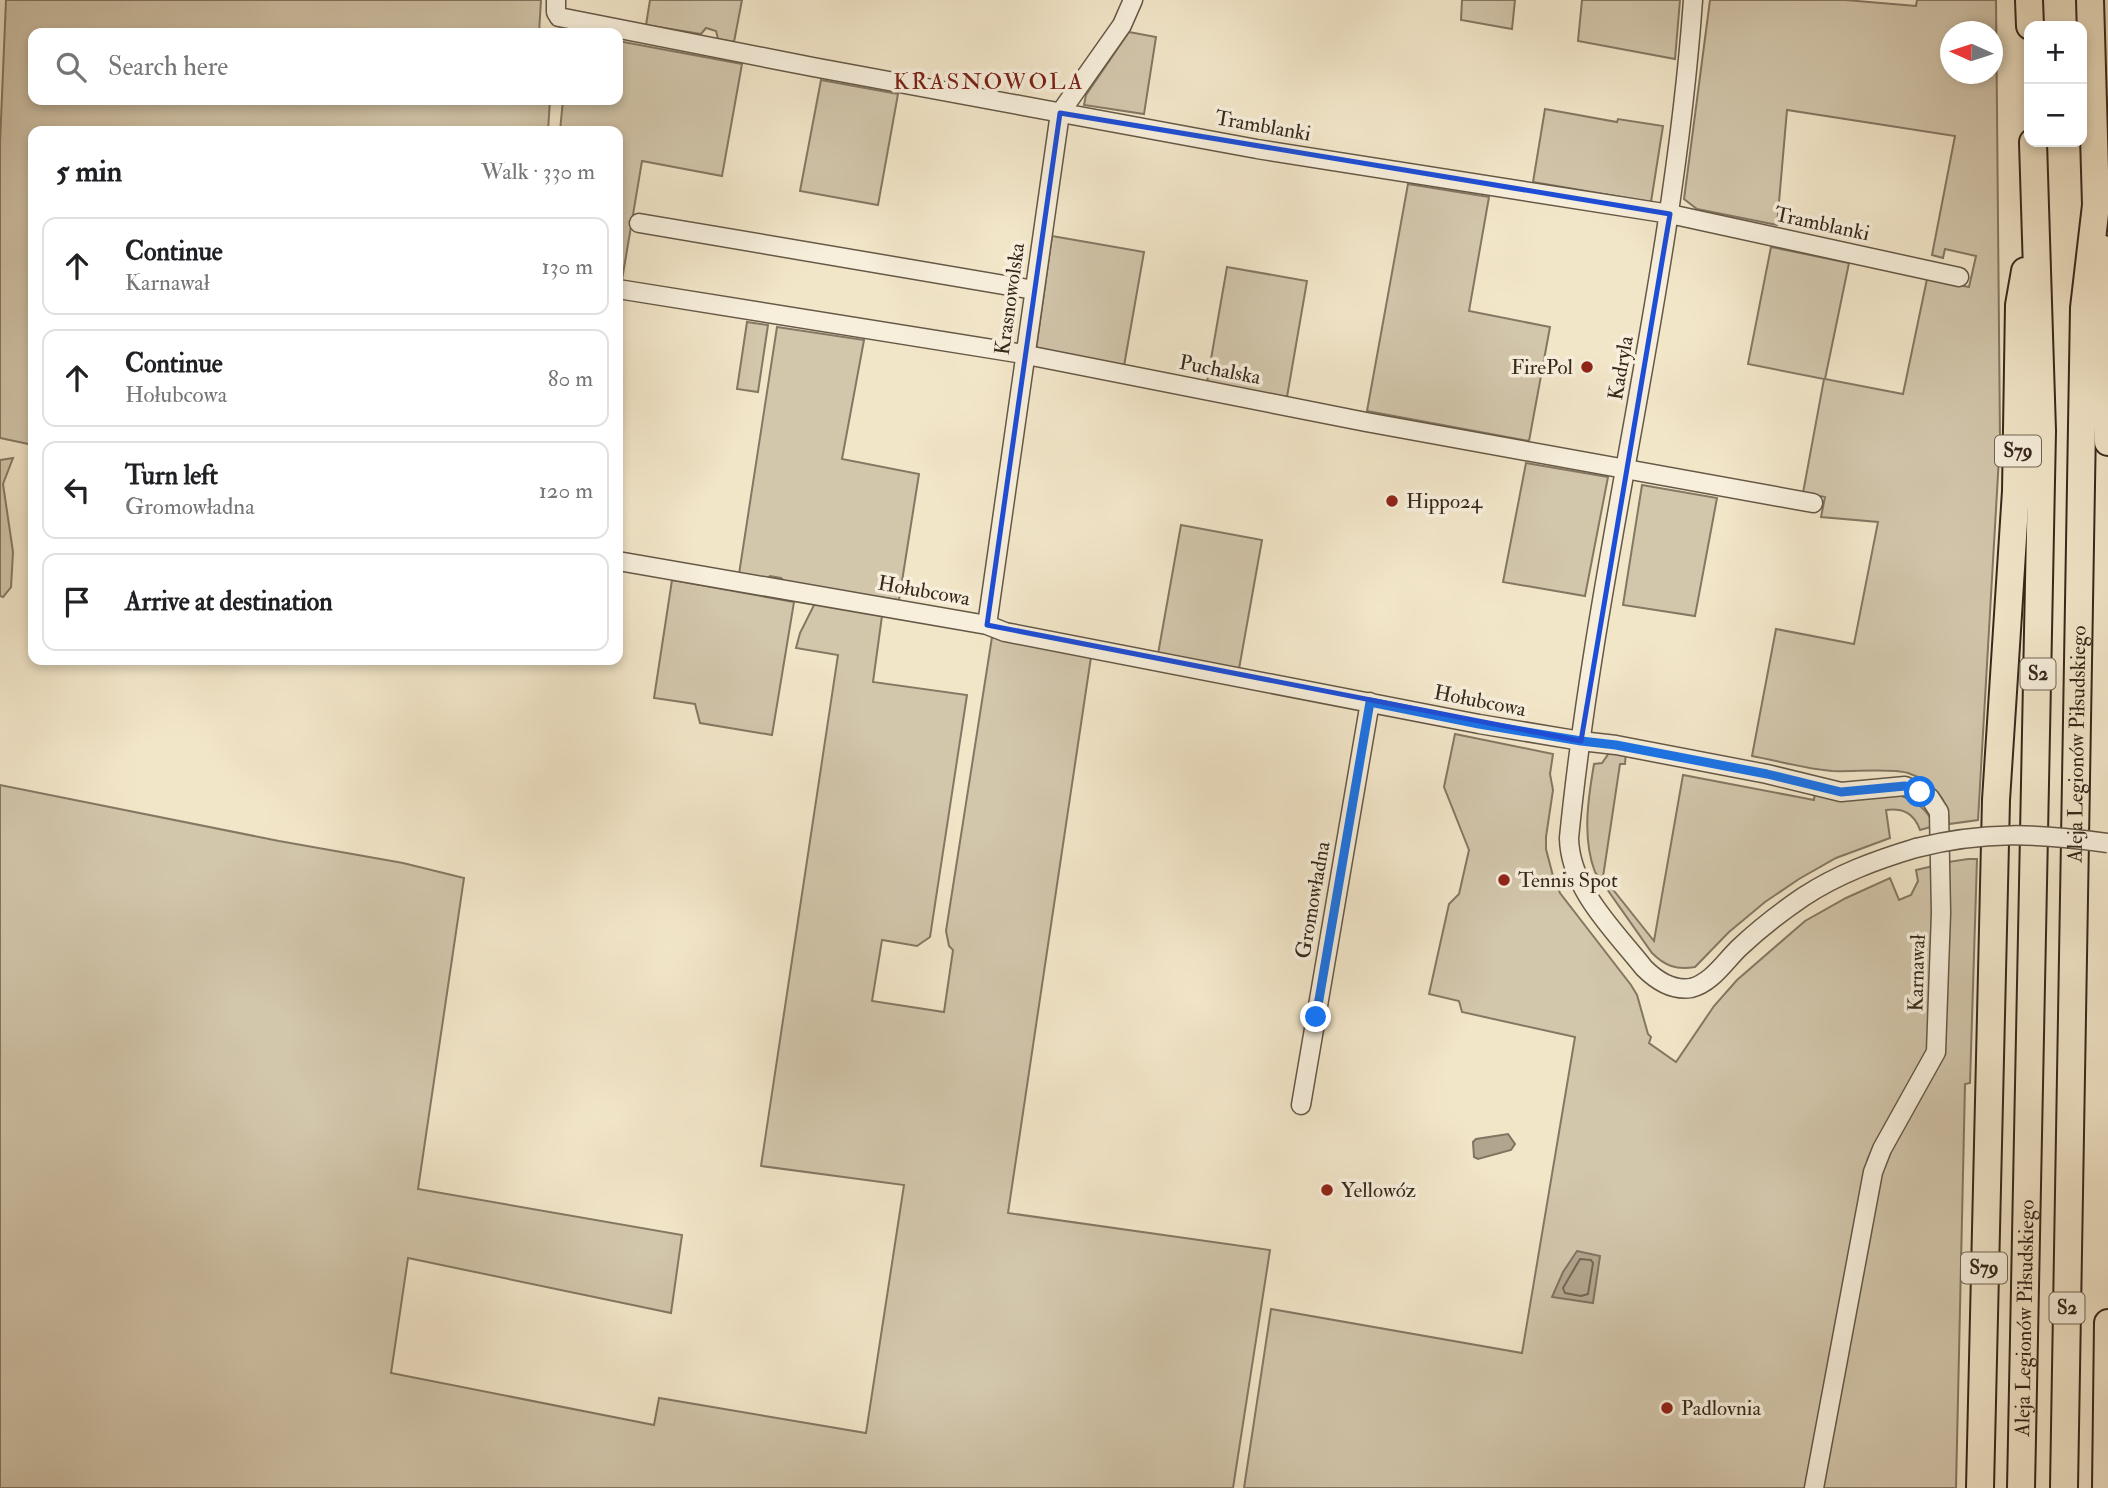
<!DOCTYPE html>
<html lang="en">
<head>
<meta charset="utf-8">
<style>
	:root { --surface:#fff; --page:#f6f6f6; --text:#202124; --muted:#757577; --line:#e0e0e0 }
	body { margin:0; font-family:"IM FELL Double Pica",serif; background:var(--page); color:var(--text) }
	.controls { position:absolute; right:21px; top:21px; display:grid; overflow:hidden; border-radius:14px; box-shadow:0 4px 10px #0003 }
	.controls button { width:63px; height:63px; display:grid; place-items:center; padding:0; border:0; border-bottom:2px solid var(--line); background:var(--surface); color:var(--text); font:35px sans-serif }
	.compass { position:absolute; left:1940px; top:21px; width:63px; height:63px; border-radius:50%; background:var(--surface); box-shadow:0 4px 10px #0003; rotate:273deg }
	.stop { position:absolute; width:21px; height:21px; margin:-16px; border:5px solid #1a73e8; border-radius:50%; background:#fff }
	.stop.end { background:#1a73e8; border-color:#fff; box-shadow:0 2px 7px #0008 }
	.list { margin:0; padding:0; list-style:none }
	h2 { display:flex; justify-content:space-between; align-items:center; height:91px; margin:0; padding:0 28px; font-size:30px }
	h2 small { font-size:23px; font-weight:400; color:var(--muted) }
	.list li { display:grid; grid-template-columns:46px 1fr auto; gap:21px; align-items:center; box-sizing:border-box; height:98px; margin:0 14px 14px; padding:0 14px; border:2px solid var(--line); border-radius:14px }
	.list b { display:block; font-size:26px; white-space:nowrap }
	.list p { margin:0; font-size:23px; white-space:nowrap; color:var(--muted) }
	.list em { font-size:23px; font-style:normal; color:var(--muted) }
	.icon { flex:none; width:38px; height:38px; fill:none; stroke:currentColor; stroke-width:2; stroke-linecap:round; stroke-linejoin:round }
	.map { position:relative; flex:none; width:2108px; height:1488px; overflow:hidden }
	.search { position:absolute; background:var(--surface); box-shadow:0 4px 10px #0003; left:28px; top:28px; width:595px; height:77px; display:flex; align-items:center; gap:18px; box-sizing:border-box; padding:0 24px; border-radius:14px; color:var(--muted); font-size:26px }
	.panel { position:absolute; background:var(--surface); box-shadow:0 4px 10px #0003; left:28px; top:126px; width:595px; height:539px; border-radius:14px }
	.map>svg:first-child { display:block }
	.green { fill:#d2c6ab; stroke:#847763; stroke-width:2; fill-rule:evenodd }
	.water { fill:#b2a58e; stroke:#807360; stroke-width:2 }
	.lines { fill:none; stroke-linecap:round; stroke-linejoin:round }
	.shore { stroke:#746654; stroke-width:2 }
	.minor-casing { stroke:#655846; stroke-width:21 }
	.highway-casing { stroke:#36281b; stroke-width:30 }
	.minor { stroke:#f7efdc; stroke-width:18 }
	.highway { stroke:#f2e6c9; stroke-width:26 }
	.minor-bridge-casing { stroke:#655846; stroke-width:21; stroke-linecap:butt }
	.minor-bridge { stroke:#f7efdc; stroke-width:18 }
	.route { stroke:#1a73e8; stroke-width:9 }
	.marked { fill:none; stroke:#1d4ed8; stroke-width:5; stroke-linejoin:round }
	.poi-dot { fill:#8f2418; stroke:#f7efdc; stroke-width:2.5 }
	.labels { text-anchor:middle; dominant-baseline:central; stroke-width:7; stroke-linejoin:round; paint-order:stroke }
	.shield { fill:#f7efdc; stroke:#706455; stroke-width:2 }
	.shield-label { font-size:19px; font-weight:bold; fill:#36281b }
	.street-label { font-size:21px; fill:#36281b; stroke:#f7efdc }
	.poi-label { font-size:21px; fill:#36281b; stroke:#f7efdc; text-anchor:start }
	.neighbourhood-label { font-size:23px; letter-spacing:2px; fill:#7a1f14; stroke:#f7efdc }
</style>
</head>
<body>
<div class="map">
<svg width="2108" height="1488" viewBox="0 0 2108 1488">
	<rect width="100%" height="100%" fill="#f2e6c9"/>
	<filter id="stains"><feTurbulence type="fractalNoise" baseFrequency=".00286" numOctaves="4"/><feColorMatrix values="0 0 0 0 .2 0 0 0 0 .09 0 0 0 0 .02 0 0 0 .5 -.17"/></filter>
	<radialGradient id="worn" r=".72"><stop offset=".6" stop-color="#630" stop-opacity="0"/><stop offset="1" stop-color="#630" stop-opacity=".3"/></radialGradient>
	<path class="green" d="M 6,0 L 541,0 L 539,33 L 33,33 L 33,100 L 550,100 L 548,131 L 33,131 L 33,445 L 0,438 L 0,143 Z
		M 650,0 L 742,0 L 734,42 L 718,39 L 716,31 L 706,28 L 701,34 L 646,25 Z
		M 1462,0 L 1515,0 L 1512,29 L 1461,20 Z
		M 1582,0 L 1680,0 L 1675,59 L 1578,41 Z
		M 1710,0 L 1845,0 L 1916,6 L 1917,0 L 1996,0 L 2000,440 L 1978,820 L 1949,824 C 1949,799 1932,781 1908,773 C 1891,768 1852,772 1832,771 C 1806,769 1778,761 1752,756 L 1776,629 L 1854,644 L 1878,522 L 1821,517 L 1825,497 L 1803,493 L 1824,379 L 1748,364 L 1771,247 L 1849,263 L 1825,379 L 1903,394 L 1927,279 L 1969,287 L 1976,256 L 1945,249 L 1943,258 L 1932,255 L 1955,136 L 1787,110 L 1777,225 L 1697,209 L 1684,199 ZM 1951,32 L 1993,32 L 1993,74 L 1951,74 Z
		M 1129,32 L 1156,37 L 1144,114 L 1084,105 L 1086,95 Z
		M 618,41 L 742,64 L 722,176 L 642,161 L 622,280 L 618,280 L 618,131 L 560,131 L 563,100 L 618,100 Z
		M 821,80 L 898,94 L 878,205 L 800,191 Z
		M 1545,109 L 1617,122 L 1618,119 L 1663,126 L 1651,202 L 1533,182 Z
		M 1408,184 L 1489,197 L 1469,311 L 1550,327 L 1529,441 L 1367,411 Z
		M 1052,236 L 1144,252 L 1124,366 L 1036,350 Z
		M 1227,267 L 1307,281 L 1287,397 L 1207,382 Z
		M 747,322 L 768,325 L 758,392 L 737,389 Z
		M 777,327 L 864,340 L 842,459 L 919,474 L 899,600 L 787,584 L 781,578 L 770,576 L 767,579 L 739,574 Z
		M 13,458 L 3,484 L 13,552 L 11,587 L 3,597 L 0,596 L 0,460 Z
		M 1526,463 L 1608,477 L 1585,596 L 1503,582 Z
		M 1642,485 L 1717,498 L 1695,616 L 1623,605 Z
		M 1181,525 L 1262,540 L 1239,669 L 1158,654 Z
		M 672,580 L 794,602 L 772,735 L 700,723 L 695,704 L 654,698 Z
		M 817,604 L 882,616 L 873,682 L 967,695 L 930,937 L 917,946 L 882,940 L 872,1001 L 944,1012 L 953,950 L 949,946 L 946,931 L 992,637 L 1091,657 L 1008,1213 L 1270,1250 L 1233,1488 L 0,1488 L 0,785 L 279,841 L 403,863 L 464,878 L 418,1189 L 682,1235 L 671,1313 L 408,1258 L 391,1373 L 654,1425 L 659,1398 L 866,1433 L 904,1185 L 761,1166 L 838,655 L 796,648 L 800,633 L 814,605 Z
		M 1455,734 L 1553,754 L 1550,774 L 1553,790 L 1546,837 L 1546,849 L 1553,876 L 1560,893 L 1631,985 L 1637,995 L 1648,1034 L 1651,1037 L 1649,1043 L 1676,1062 L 1714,1006 L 1737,980 L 1805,921 L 1846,898 L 1890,878 L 1899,900 L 1911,895 L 1918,881 L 1916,870 L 1933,866 L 1929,1050 L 1868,1158 L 1807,1488 L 1244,1488 L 1271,1309 L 1522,1353 L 1575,1037 L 1462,1012 L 1459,1001 L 1429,994 L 1449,904 L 1459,894 L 1469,850 L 1444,787 Z
		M 1618,749 L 1626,751 L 1625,764 L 1620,764 L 1603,877 L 1654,941 L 1683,775 L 1814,800 L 1815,791 L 1900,795 C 1916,802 1928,809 1934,826 L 1920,830 C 1914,813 1903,808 1886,810 L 1890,838 L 1836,858 L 1799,879 L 1765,902 L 1729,932 L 1695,967 C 1676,970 1665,966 1652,953 L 1595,872 C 1582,838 1588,799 1594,764 L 1602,763 L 1609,753 L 1616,754 Z
		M 1968,859 L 1977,859 L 1970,1083 L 1965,1084 L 1956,1488 L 1821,1488 L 1877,1182 L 1890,1148 L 1940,1053 L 1948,862 Z"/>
	<path class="water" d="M 1508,1134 L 1515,1144 L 1511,1150 L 1478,1159 L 1474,1157 L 1473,1142 L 1476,1139 Z
		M 1577,1251 L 1600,1256 L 1593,1303 L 1552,1297 L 1563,1272 Z"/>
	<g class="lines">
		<path class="shore" d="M 1580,1259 L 1591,1260 L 1593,1263 L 1588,1294 L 1581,1296 L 1565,1293 L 1563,1288 Z"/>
		<defs>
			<path id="minor" d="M 556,0 L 556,12 L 559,17 L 813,67 L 1257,149 L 1670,214 L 1959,277
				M 1693,0 C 1673,283 1597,557 1569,838 C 1570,889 1614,930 1644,968 C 1656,980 1672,991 1691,988 C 1712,983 1725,961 1740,947 C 1759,929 1781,912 1803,897 C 1838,874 1876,860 1916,848
				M 639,223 L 1034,290
				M 618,289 L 1017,353 L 1366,422 L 1813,503
				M 618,561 L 987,625 L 1005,632 L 1479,724 L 1581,741 L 1616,745 L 1767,774 L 1841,792 L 1905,786 L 1920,792 L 1930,798 L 1939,812 L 1941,913 L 1936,1052 L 1882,1149 L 1873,1172 L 1814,1488
				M 987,625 L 1060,113 L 1122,25 L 1133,0
				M 1301,1105 L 1370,702"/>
			<g id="highway">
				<path d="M 2029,0 L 2030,26"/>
				<path d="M 2101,248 L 2108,309 L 2108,442"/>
				<path d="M 1980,1488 L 1996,800 L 2016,491 L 2019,305 L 2025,271"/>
				<path id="s1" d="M 2021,1488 L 2042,431 L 2033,142"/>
				<path id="s2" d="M 2064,1488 L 2084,308 L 2096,205 L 2090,0"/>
				<path d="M 2106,1488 L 2108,1323"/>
			</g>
		</defs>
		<use href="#minor" class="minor-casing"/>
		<use href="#highway" class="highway-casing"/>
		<use href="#minor" class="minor"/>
		<use href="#highway" class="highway"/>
		<defs>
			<path id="minor-bridge" d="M 1916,848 C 1984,831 2038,833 2108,843"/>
		</defs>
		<use href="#minor-bridge" class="minor-bridge-casing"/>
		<use href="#minor-bridge" class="minor-bridge"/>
	</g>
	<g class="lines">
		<path class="route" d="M 1316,1017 L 1370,702 L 1479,724 L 1581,741 L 1616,745 L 1767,774 L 1841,792 L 1905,786 L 1920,792"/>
	</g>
	<path class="marked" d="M 1060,113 L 1670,214 L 1581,741 L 987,625 Z"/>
	<g class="poi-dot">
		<circle cx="1587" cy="367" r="7"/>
		<circle cx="1392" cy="501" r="7"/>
		<circle cx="1504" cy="880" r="7"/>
		<circle cx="1327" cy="1190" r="7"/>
		<circle cx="1667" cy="1408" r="7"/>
	</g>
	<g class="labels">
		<g class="shield">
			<rect x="1995" y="435.5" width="46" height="31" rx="5"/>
			<rect x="2020.5" y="658.5" width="35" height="31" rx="5"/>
			<rect x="1961" y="1252.5" width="46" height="31" rx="5"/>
			<rect x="2049.5" y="1292.5" width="35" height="31" rx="5"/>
		</g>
		<g class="shield-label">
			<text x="2018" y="451">S79</text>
			<text x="2038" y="674">S2</text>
			<text x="1984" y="1268">S79</text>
			<text x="2067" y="1308">S2</text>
		</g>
		<g class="street-label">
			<text transform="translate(1263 126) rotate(10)">Tramblanki</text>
			<text transform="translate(1822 224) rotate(12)">Tramblanki</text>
			<text transform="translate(1010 299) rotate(-82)">Krasnowolska</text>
			<text transform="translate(1621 368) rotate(-80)">Kadryla</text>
			<text transform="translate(1220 370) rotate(11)">Puchalska</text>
			<text transform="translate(924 591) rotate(10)">Hołubcowa</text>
			<text transform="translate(1480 701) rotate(11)">Hołubcowa</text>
			<text stroke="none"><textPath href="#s2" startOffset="744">Aleja Legionów Piłsudskiego</textPath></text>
			<text transform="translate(1313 900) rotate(-80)">Gromowładna</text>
			<text transform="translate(1917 973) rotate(-88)">Karnawał</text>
			<text stroke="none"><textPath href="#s1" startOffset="170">Aleja Legionów Piłsudskiego</textPath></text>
		</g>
		<g class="poi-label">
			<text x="1573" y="367" text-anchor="end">FirePol</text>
			<text x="1406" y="501">Hippo24</text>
			<text x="1518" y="880">Tennis Spot</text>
			<text x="1341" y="1190">Yellowóz</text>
			<text x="1681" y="1408">Padlovnia</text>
		</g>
		<g class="neighbourhood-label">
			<text x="989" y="81">KRASNOWOLA</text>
		</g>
	</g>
	<rect width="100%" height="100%" filter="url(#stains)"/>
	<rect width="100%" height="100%" fill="url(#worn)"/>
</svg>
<div class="controls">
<button>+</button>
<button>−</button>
</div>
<svg class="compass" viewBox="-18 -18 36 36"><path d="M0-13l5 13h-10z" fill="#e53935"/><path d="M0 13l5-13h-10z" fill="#757577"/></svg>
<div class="stop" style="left:1920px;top:792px"></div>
<div class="stop end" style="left:1316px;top:1017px"></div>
<div class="search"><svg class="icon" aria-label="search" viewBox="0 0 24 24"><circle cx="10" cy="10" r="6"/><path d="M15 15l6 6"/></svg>Search here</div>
<section class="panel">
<h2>5 min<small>Walk · 330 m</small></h2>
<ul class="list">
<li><svg class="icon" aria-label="ahead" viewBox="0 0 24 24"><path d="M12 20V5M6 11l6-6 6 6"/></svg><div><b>Continue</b><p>Karnawał</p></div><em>130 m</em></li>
<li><svg class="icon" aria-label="ahead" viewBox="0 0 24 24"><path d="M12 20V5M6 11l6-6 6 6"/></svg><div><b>Continue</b><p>Hołubcowa</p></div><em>80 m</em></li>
<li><svg class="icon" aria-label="left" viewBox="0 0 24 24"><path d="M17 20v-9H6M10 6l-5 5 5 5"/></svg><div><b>Turn left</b><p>Gromowładna</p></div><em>120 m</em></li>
<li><svg class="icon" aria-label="arrive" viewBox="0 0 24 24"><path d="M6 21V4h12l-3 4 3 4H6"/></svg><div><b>Arrive at destination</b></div></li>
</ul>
</section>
</div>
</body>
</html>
